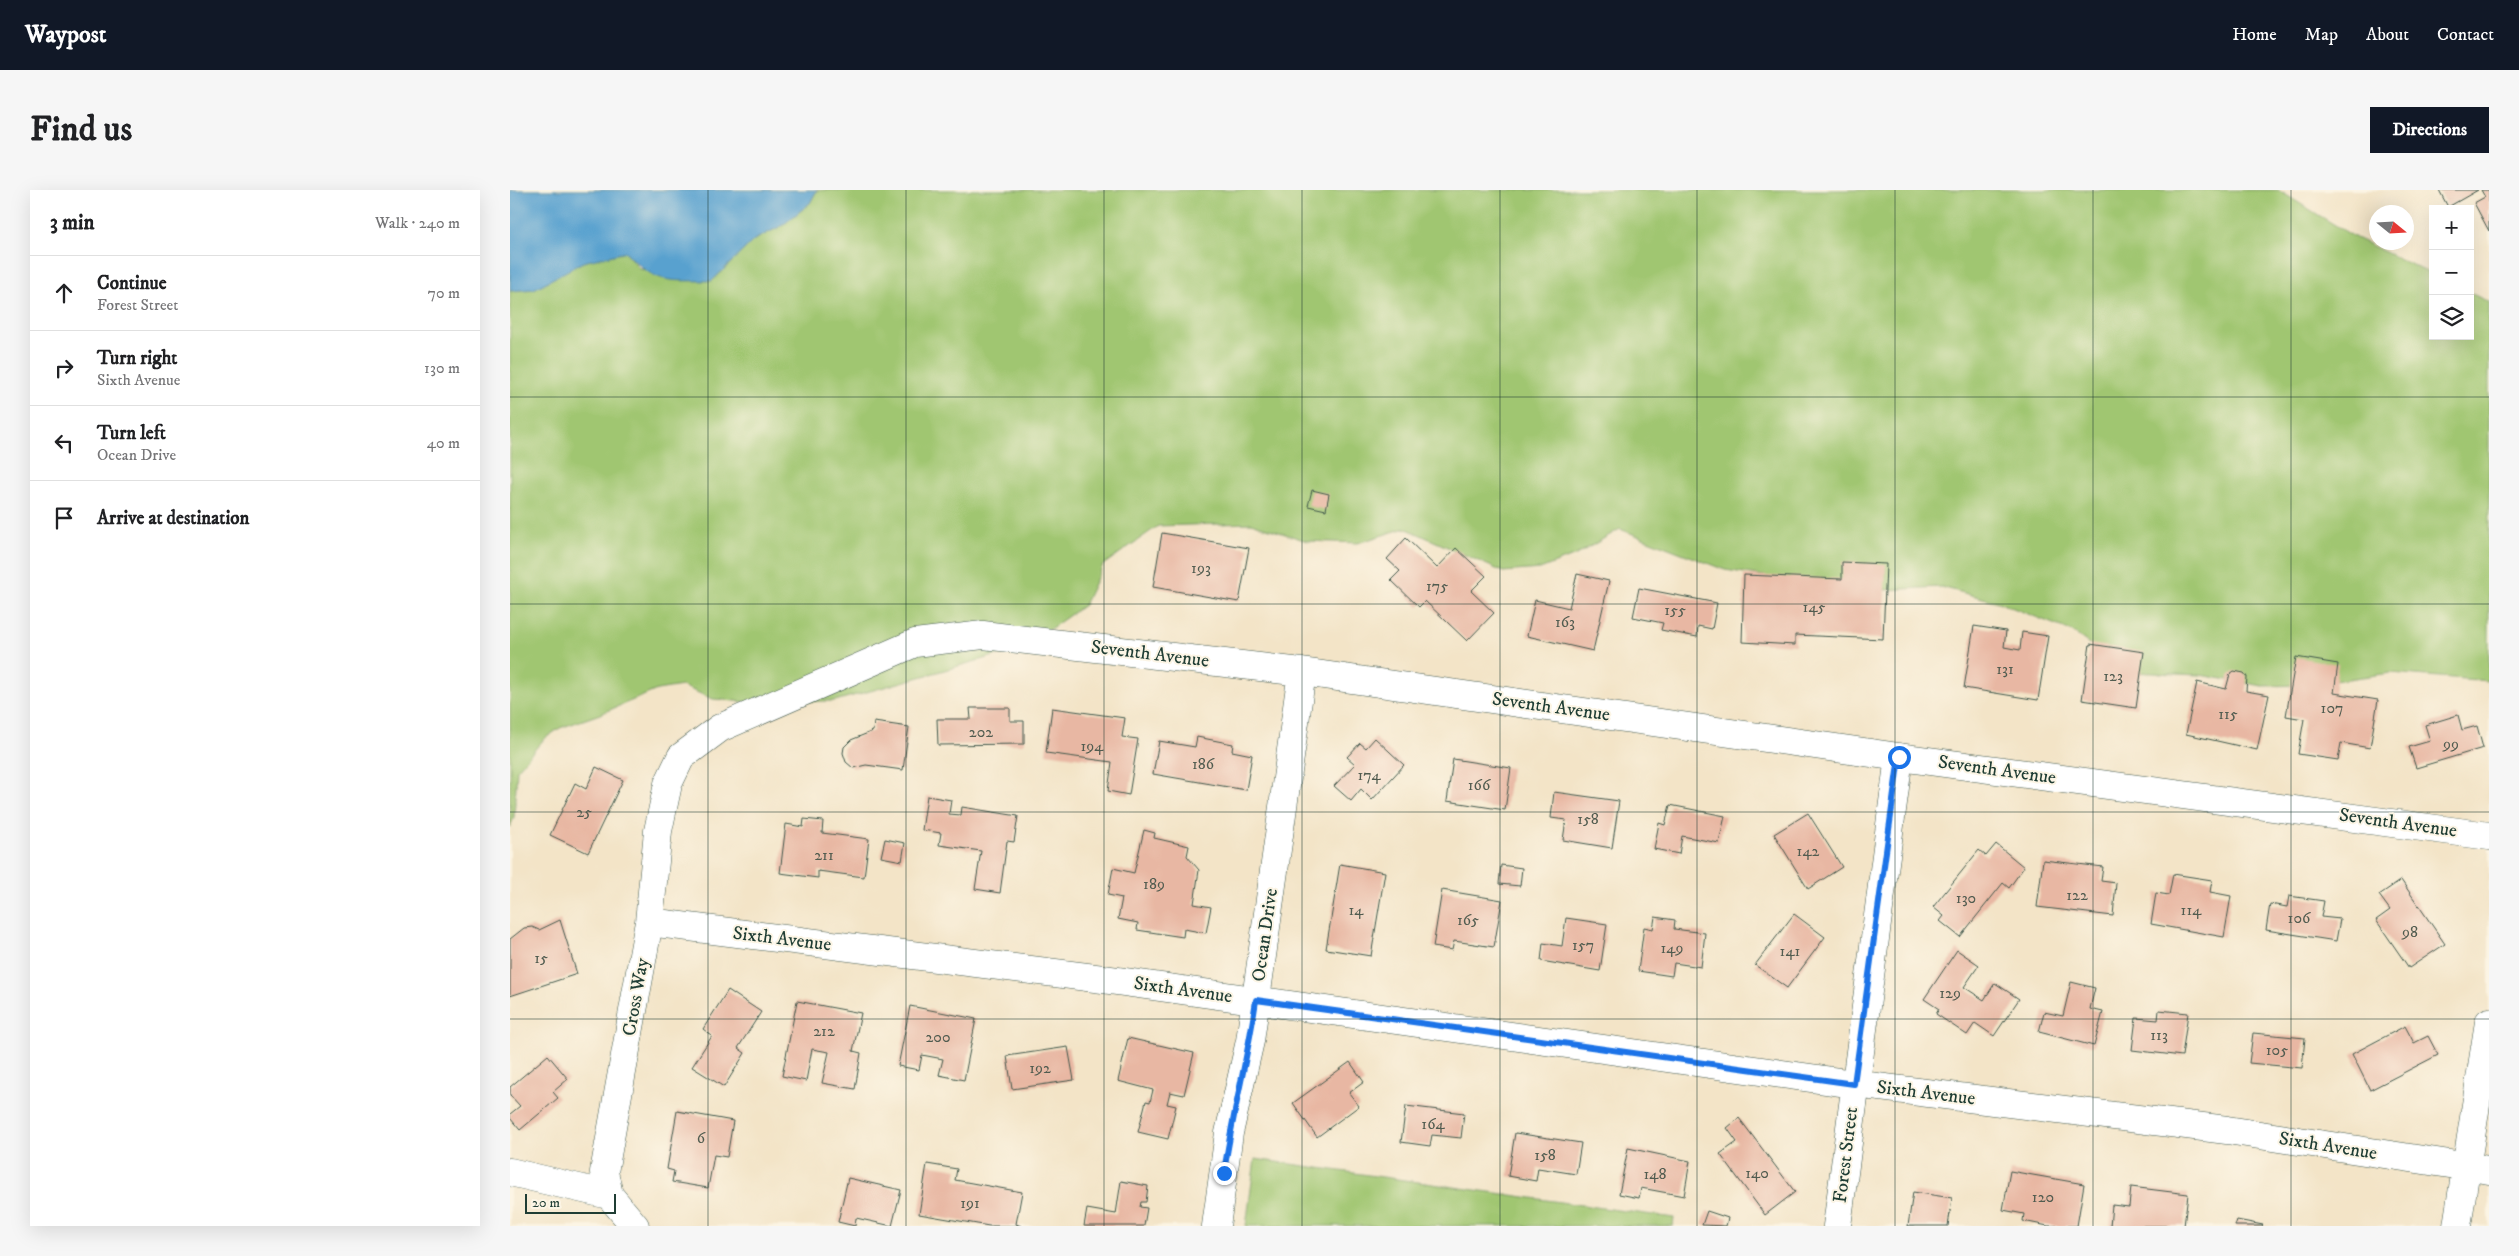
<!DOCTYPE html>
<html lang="en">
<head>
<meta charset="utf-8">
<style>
	:root { --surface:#fff; --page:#f6f6f6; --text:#202124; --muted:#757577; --line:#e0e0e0; --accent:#111827 }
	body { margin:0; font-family:"IM FELL DW Pica",serif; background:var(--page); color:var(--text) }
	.controls { position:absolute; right:15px; top:15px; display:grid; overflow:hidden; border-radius:0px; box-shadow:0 5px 20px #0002 }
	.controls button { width:45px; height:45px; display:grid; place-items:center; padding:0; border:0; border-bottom:1px solid var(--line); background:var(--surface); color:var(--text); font:25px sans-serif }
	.compass { position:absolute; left:1859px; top:15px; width:45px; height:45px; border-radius:50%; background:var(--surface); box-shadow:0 5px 20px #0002; rotate:108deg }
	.scale { position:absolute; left:15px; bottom:12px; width:91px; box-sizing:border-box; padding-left:5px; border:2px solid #1f3d34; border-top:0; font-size:14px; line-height:18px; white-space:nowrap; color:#1f3d34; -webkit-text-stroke:4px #fcf5e5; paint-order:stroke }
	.stop { position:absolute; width:15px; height:15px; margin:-11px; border:4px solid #1a73e8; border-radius:50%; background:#fff }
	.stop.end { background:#1a73e8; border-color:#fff; box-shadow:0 1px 5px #0008 }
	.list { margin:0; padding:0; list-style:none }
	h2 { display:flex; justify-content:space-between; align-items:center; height:65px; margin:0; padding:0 20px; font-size:21px }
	h2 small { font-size:16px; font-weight:400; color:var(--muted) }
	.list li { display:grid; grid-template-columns:32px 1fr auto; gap:15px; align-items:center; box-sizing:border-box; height:75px; padding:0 20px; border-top:1px solid var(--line) }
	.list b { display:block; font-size:19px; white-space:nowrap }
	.list p { margin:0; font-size:16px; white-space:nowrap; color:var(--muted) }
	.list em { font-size:16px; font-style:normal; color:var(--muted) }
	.icon { flex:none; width:28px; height:28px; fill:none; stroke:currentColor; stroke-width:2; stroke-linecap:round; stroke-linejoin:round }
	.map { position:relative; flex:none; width:1979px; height:1036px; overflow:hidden; border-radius:0px }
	header { display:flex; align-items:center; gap:30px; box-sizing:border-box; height:70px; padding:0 25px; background:var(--accent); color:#fff }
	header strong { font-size:24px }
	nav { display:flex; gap:28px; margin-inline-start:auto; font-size:18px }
	.intro { display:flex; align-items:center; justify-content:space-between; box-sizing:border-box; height:120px; padding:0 30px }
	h1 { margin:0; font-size:35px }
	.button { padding:12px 22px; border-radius:0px; background:var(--accent); color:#fff; font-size:18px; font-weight:700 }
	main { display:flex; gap:30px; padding:0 30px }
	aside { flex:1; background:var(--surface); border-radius:0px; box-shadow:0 5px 20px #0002 }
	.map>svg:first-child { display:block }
	.green { fill:#a0c671; stroke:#608252 }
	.water { fill:#58a1cf; stroke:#3c6f82 }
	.building { fill:#e8b7a3 }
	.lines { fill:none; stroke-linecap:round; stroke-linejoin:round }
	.minor-casing { stroke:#3f564a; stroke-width:29 }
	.minor { stroke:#fff; stroke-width:28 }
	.route { stroke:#1a73e8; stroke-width:6 }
	.grid { fill:none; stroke:#1f3d34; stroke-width:1; stroke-opacity:0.55 }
	.labels { text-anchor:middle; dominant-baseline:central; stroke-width:4; stroke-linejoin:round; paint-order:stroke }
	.number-label { font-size:16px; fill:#515c50 }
	.street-label { font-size:19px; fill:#1f3d34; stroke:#fcf5e5 }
</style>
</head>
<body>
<header>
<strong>Waypost</strong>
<nav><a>Home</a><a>Map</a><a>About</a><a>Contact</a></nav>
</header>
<div class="intro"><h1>Find us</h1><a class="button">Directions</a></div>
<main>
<aside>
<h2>3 min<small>Walk · 240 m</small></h2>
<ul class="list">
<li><svg class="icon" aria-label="ahead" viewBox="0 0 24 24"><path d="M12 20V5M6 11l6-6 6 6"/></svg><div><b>Continue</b><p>Forest Street</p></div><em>70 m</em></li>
<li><svg class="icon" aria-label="right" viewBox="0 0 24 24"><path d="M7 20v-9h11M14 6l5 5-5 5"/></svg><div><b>Turn right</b><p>Sixth Avenue</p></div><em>130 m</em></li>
<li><svg class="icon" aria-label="left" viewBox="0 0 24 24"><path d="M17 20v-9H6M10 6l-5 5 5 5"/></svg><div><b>Turn left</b><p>Ocean Drive</p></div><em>40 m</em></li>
<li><svg class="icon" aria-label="arrive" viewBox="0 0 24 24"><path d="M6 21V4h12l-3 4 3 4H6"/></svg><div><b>Arrive at destination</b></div></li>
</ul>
</aside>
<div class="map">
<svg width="1979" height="1036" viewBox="0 0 1979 1036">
	<rect width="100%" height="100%" fill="#fcf5e5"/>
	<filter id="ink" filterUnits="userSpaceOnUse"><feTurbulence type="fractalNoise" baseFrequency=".02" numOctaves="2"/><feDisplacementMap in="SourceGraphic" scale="10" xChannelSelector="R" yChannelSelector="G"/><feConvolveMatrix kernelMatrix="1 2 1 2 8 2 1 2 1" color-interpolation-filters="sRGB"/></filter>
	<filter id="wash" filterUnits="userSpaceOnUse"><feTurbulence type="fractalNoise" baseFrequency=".0096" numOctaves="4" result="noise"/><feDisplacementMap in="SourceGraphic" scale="20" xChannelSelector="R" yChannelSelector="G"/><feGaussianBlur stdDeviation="1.12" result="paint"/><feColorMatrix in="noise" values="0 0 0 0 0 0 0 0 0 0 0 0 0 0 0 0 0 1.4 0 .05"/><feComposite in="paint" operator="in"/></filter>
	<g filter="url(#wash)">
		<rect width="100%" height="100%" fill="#f3e4c7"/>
		<path class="green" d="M 307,0 L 1768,0 L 1846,48 L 1923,85 L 1923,146 L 1960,146 L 1960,103 L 1979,112 L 1979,491 L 1881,483 L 1795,495 L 1753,496 L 1690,485 L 1619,482 L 1561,441 L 1488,412 L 1431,397 L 1353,401 L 1215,380 L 1110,339 L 1066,365 L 1030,379 L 993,382 L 895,338 L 848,353 L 797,351 L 741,333 L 648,336 L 593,375 L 574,415 L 540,439 L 491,464 L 325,511 L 235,512 L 203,509 L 172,496 L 147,500 L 90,524 L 50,538 L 34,549 L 7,580 L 4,627 L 0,637 L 0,101 L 24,99 L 73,71 L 116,62 L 130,79 L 202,91 L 244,50 L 273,35 L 300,13 Z
			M 745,969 L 1164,1028 L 1163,1036 L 736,1036 Z"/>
		<path class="water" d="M 0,0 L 307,0 L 300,13 L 273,35 L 244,50 L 202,91 C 158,90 147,96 116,62 L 73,72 L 24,99 L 0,101 Z"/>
		<g id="blocks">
			<path class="building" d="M 1929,0 L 1968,0 L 1938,17 Z
				M 1971,0 L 1979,0 L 1979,41 L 1964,13 L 1975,7 Z
				M 802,300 L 819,304 L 816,320 L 798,316 Z
				M 652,343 L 739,358 L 729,412 L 643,397 Z
				M 896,348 L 927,378 L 946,358 L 976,386 L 961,401 L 984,423 L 957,451 L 915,411 L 909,417 L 881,390 L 890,381 L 877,369 Z
				M 1332,372 L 1376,374 L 1373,449 L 1285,445 L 1285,455 L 1232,452 L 1234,385 L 1332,389 Z
				M 1067,384 L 1099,391 L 1083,461 L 1017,446 L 1025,410 L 1059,418 Z
				M 1129,398 L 1207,413 L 1202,439 L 1188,436 L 1187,447 L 1151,440 L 1153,433 L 1123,427 Z
				M 1464,436 L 1496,441 L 1494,457 L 1510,460 L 1512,442 L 1538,446 L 1528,510 L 1454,498 Z
				M 1580,454 L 1634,462 L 1626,518 L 1572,510 Z
				M 1786,467 L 1828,474 L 1824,503 L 1868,510 L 1860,558 L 1831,553 L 1828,570 L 1788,564 L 1794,529 L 1776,526 Z
				M 1724,481 L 1734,483 L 1737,487 L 1736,501 L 1759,505 L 1747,560 L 1676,544 L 1687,492 L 1716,499 L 1720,484 Z
				M 460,518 L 500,518 L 500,531 L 514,531 L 514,554 L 428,555 L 427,529 L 461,529 Z
				M 542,518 L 615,528 L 612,547 L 628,549 L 619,605 L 598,601 L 602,572 L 536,563 Z
				M 1948,525 L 1952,540 L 1967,536 L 1973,558 L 1906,578 L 1899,557 L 1920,551 L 1915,535 Z
				M 364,532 L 399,537 L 393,580 L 356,575 L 343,578 L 336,572 L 333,563 L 334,557 L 341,550 L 363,541 Z
				M 687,547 L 723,554 L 722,561 L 742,565 L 736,600 L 643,584 L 649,551 L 685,557 Z
				M 865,548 L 894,575 L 862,610 L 851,599 L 841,611 L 824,596 L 845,574 L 837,567 L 850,553 L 856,558 Z
				M 943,569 L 1001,578 L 995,620 L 937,611 Z
				M 86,577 L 113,590 L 78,663 L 40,645 L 65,593 L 76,599 Z
				M 1044,602 L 1109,611 L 1102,658 L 1053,650 L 1056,630 L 1041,628 Z
				M 417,606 L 441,610 L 439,624 L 451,625 L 452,617 L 508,626 L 504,652 L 497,651 L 490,703 L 465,699 L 471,661 L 429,655 L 431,643 L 412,640 Z
				M 1160,615 L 1215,626 L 1209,653 L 1172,646 L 1169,664 L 1144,659 L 1149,633 L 1155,635 Z
				M 1298,623 L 1332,677 L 1298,699 L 1264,644 Z
				M 294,629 L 313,631 L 312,643 L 359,649 L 354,687 L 308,681 L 308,688 L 270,683 L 276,634 L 293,637 Z
				M 634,640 L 645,643 L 644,648 L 679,656 L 677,666 L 689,680 L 684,714 L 701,717 L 696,743 L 674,739 L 673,747 L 627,740 L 628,733 L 608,729 L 612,708 L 598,705 L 603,678 L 624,683 Z
				M 375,649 L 395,653 L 392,671 L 371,667 Z
				M 1486,654 L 1514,677 L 1499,698 L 1493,693 L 1450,747 L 1430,731 L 1434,726 L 1423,717 L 1469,660 L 1476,666 Z
				M 1533,670 L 1593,677 L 1591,691 L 1606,693 L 1603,726 L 1527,717 Z
				M 830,674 L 875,682 L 861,766 L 816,759 Z
				M 991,675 L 1012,678 L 1010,696 L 989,694 Z
				M 1663,684 L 1702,690 L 1700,702 L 1721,706 L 1714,747 L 1641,734 L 1646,703 L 1659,705 Z
				M 1891,690 L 1935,754 L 1899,778 L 1866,730 L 1880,720 L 1869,705 Z
				M 932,700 L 992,710 L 984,757 L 944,751 L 942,760 L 923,757 Z
				M 1779,706 L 1814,711 L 1811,727 L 1830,729 L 1826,751 L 1756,740 L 1760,714 L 1777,717 Z
				M 1284,724 L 1315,747 L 1277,798 L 1245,775 Z
				M 1145,727 L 1165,730 L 1164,739 L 1195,743 L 1191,777 L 1164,773 L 1162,786 L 1128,781 L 1134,737 L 1143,739 Z
				M 1056,728 L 1097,734 L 1090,781 L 1031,771 L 1033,753 L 1052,756 Z
				M 50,730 L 67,784 L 0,806 L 0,749 L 14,738 L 22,737 L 29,740 Z
				M 1447,760 L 1469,775 L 1454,797 L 1474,810 L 1485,793 L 1509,809 L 1484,846 L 1465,833 L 1457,845 L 1426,824 L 1429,819 L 1414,809 Z
				M 1561,792 L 1585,798 L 1580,819 L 1593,822 L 1584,856 L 1529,842 L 1534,822 L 1553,826 Z
				M 218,800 L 251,822 L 228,858 L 235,863 L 214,897 L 182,877 L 202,846 L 193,839 Z
				M 287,811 L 351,823 L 343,861 L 351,863 L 345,899 L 312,893 L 319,862 L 302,859 L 296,891 L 272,886 Z
				M 400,816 L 466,829 L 454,890 L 429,885 L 433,869 L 412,865 L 409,880 L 388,876 Z
				M 1649,820 L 1678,823 L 1672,866 L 1622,860 L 1626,828 L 1648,830 Z
				M 1895,836 L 1904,853 L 1918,846 L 1928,865 L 1860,900 L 1842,864 Z
				M 1743,843 L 1795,848 L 1792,878 L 1739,873 Z
				M 618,848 L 684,863 L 674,905 L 660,902 L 657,914 L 666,916 L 658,949 L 628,942 L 636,911 L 640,912 L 643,900 L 608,891 Z
				M 558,857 L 564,890 L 502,899 L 497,866 Z
				M 38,865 L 58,889 L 43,902 L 48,908 L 10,940 L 0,928 L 0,924 L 10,916 L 0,905 L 0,897 Z
				M 840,872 L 854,892 L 839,903 L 849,916 L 807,947 L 783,913 Z
				M 896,916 L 954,923 L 951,948 L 922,945 L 920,956 L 891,952 Z
				M 167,921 L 223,931 L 217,967 L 204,965 L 198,998 L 162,992 L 164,981 L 157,979 Z
				M 1229,928 L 1285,1002 L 1255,1025 L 1210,964 L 1227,952 L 1217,938 Z
				M 1005,943 L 1071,953 L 1066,984 L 1028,978 L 1026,991 L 998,986 Z
				M 1118,958 L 1180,971 L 1174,1006 L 1131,998 L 1129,1008 L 1109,1004 Z
				M 417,974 L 447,979 L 445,990 L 512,1002 L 506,1034 L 511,1036 L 479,1036 L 409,1024 Z
				M 1500,981 L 1574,994 L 1567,1036 L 1538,1036 L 1513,1031 L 1514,1024 L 1493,1020 Z
				M 338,988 L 391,1000 L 382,1036 L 346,1028 L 345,1036 L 328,1032 Z
				M 611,991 L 638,996 L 636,1012 L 631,1012 L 630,1017 L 637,1018 L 634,1036 L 574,1036 L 577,1019 L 606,1024 Z
				M 1621,997 L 1678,1004 L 1674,1036 L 1600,1036 L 1602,1015 L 1619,1017 Z
				M 1403,1002 L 1442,1008 L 1438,1036 L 1398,1036 Z
				M 1197,1021 L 1218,1028 L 1216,1036 L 1192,1035 Z
				M 1727,1030 L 1753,1035 L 1752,1036 L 1725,1036 Z"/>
		</g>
	</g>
	<g filter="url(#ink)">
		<use href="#blocks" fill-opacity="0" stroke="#3f564a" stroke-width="1"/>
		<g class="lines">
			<defs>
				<path id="minor" d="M 139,732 L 593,789 L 1344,894 L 1717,940 L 1979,980
					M 0,982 L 99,1005 L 125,1036
					M 99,1005 L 94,982 L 139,732 L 148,641 L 158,594 L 171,567 L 210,538 L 405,453 L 473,445 L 792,482 L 1389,567 L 1979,646
					M 706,1036 L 719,943 L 740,851 L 792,482
					M 1327,1036 L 1389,567
					M 1947,1036 L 1979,832"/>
			</defs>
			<use href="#minor" class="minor-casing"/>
			<use href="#minor" class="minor"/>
		</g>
	</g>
	<g class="lines" filter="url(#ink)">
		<path class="route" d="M 714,983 C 722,925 738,868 746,810 L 1344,894 L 1389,567"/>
	</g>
	<path class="grid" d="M 198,0 L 198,1036M 396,0 L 396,1036M 594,0 L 594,1036M 792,0 L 792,1036M 990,0 L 990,1036M 1187,0 L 1187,1036M 1385,0 L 1385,1036M 1583,0 L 1583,1036M 1781,0 L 1781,1036M 0,207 L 1979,207M 0,414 L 1979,414M 0,622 L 1979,622M 0,829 L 1979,829"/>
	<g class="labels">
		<g class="number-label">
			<text x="691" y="378">193</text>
			<text x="927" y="396">175</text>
			<text x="1304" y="417">145</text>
			<text x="1165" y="420">155</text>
			<text x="1055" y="432">163</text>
			<text x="1495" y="479">131</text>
			<text x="1603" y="486">123</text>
			<text x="1822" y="518">107</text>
			<text x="1718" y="524">115</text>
			<text x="471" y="542">202</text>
			<text x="1941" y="554">99</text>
			<text x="582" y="556">194</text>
			<text x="693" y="574">186</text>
			<text x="859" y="585">174</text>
			<text x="969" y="595">166</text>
			<text x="74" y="622">25</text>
			<text x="1078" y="629">158</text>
			<text x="1298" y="661">142</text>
			<text x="314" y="665">211</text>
			<text x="644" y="694">189</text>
			<text x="1567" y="705">122</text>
			<text x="1456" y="708">130</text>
			<text x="846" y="720">14</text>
			<text x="1681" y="720">114</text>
			<text x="1789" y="728">106</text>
			<text x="958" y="730">165</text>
			<text x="1900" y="742">98</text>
			<text x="1073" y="755">157</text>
			<text x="1162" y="758">149</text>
			<text x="1280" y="761">141</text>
			<text x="31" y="768">15</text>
			<text x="1440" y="803">129</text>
			<text x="314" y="841">212</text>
			<text x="1649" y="845">113</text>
			<text x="428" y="847">200</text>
			<text x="1767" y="860">105</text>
			<text x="530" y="878">192</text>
			<text x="923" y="934">164</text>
			<text x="191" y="948">6</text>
			<text x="1035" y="965">158</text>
			<text x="1247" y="983">140</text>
			<text x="1145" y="984">148</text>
			<text x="1533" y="1007">120</text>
			<text x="460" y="1013">191</text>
		</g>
		<g class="street-label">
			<text transform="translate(640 464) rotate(7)">Seventh Avenue</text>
			<text transform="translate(1041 517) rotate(8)">Seventh Avenue</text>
			<text transform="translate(1487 580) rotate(8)">Seventh Avenue</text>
			<text transform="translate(1888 633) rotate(8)">Seventh Avenue</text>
			<text transform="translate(755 745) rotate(-82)">Ocean Drive</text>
			<text transform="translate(272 749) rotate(7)">Sixth Avenue</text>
			<text transform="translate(673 800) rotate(8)">Sixth Avenue</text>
			<text transform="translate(126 807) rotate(-80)">Cross Way</text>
			<text transform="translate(1416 903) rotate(7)">Sixth Avenue</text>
			<text transform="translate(1818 956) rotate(9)">Sixth Avenue</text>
			<text transform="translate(1336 965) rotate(-83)">Forest Street</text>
		</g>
	</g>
</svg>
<div class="controls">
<button>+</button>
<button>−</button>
<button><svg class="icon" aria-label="layers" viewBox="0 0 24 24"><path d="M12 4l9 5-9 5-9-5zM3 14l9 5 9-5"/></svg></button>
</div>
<svg class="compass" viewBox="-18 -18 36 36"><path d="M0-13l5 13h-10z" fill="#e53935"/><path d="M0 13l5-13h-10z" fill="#757577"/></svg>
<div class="scale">20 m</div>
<div class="stop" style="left:1389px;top:567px"></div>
<div class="stop end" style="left:714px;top:983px"></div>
</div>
</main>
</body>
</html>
